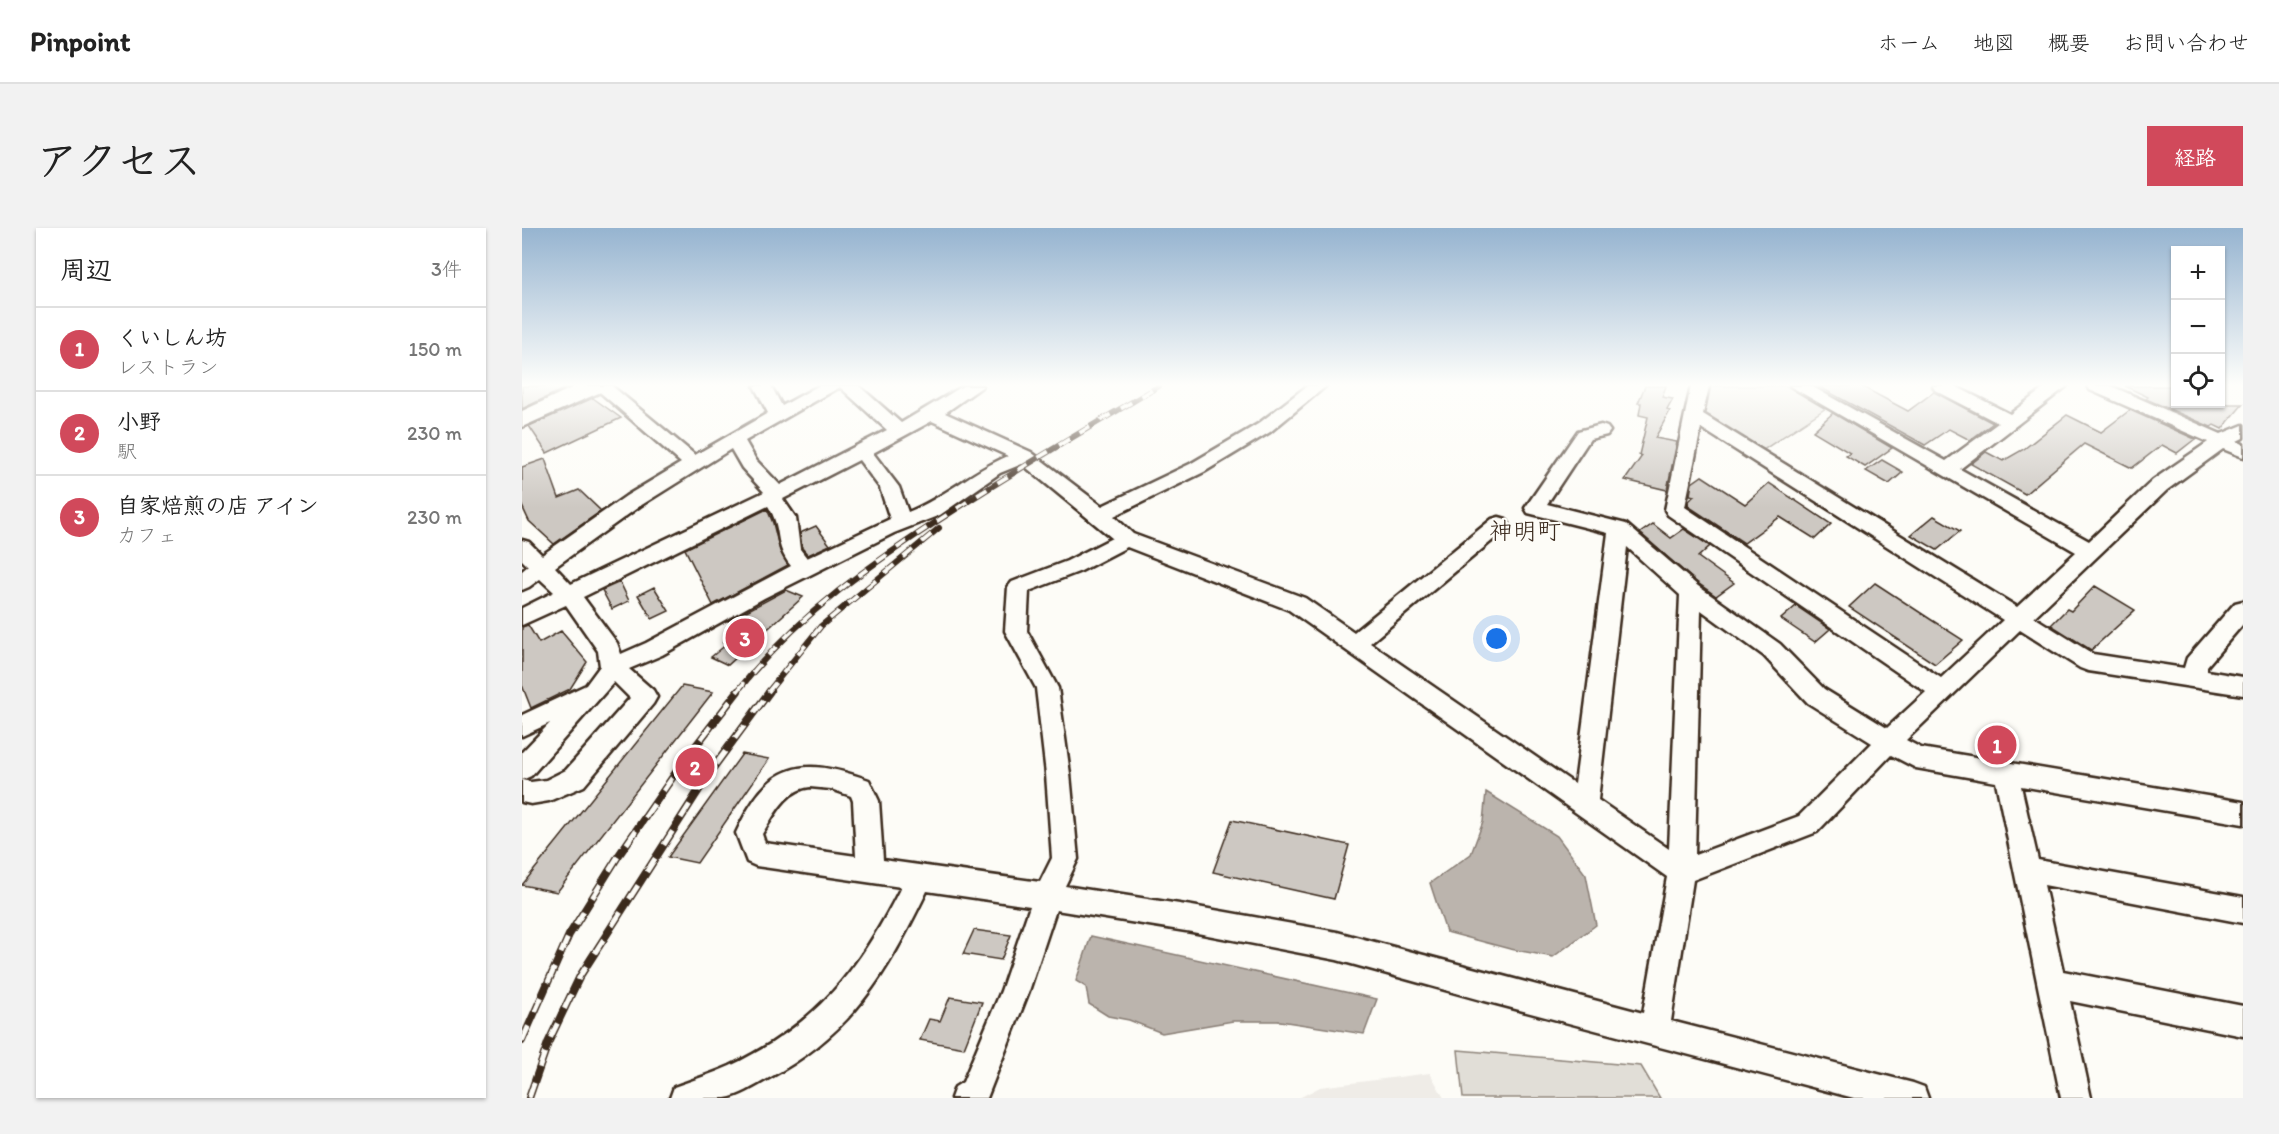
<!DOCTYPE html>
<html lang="ja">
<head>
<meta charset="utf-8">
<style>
	:root { --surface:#fff; --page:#f2f2f2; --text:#222; --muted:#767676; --line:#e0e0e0; --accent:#d1495b }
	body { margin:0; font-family:Itim,"Klee One",sans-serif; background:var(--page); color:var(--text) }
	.controls { position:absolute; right:18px; top:18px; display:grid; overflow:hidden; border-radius:0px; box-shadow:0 2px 4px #0004 }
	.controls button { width:54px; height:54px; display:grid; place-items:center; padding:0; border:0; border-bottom:2px solid var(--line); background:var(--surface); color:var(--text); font:30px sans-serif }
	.you { position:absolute; left:975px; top:411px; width:21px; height:21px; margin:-15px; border:4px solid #fff; border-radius:50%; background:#1a73e8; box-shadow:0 0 0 9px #1a73e833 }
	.badge { display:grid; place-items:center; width:39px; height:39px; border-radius:50%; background:var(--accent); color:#fff; font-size:20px; font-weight:700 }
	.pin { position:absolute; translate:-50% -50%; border:3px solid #fff; box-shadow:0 2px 6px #0006 }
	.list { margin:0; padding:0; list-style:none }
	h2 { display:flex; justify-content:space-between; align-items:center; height:78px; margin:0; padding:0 24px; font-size:26px }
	h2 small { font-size:20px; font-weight:400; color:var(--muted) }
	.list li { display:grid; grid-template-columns:39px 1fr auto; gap:18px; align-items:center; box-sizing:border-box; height:84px; padding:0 24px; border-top:2px solid var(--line) }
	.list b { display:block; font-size:22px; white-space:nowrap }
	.list p { margin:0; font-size:20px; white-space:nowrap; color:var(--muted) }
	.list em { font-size:20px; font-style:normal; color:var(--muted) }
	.icon { flex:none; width:33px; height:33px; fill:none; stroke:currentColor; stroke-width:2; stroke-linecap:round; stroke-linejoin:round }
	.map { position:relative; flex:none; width:1721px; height:870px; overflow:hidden; border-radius:0px }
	header { display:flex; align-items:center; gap:36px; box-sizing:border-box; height:84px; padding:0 30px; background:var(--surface); border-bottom:2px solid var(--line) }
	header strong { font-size:28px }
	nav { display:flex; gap:33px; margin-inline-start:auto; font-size:21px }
	.intro { display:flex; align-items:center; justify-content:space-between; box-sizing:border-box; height:144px; padding:0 36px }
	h1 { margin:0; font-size:42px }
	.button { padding:15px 27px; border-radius:0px; background:var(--accent); color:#fff; font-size:21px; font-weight:700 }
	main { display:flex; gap:36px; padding:0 36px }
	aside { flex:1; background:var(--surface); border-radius:0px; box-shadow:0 2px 4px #0004 }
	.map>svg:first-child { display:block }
	.built { fill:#efece7 }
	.green { fill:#e1ded7; stroke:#8e847a; stroke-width:1.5 }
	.water { fill:#bbb4ad; stroke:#887d74; stroke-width:1.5 }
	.building { fill:#cdc8c2; stroke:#3b2a1e; stroke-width:1.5 }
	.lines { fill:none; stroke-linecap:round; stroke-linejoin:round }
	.minor-casing { stroke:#3b2a1e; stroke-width:5 }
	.major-casing { stroke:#3b2a1e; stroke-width:5 }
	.minor { fill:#fdfcf7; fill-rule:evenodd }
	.major { fill:#fdfcf7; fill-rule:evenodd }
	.rail-far1-casing { stroke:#3b2a1e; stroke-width:6 }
	.rail-casing { stroke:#3b2a1e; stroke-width:8 }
	.rail-far1 { stroke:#fdfcf7; stroke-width:4; stroke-dasharray:12; stroke-linecap:butt }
	.rail { stroke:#fdfcf7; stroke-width:5; stroke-dasharray:16; stroke-linecap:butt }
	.labels { text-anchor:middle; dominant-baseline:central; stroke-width:4.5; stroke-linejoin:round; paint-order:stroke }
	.quarter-label { font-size:24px; fill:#3b2a1e; stroke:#fdfcf7 }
</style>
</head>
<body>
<header>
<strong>Pinpoint</strong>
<nav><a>ホーム</a><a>地図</a><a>概要</a><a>お問い合わせ</a></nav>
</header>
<div class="intro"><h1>アクセス</h1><a class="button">経路</a></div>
<main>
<aside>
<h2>周辺<small>3件</small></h2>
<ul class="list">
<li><span class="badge">1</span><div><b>くいしん坊</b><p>レストラン</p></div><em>150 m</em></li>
<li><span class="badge">2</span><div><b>小野</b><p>駅</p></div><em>230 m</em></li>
<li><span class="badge">3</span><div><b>自家焙煎の店 アイン</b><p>カフェ</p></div><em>230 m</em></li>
</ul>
</aside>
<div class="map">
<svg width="1721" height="870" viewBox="0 0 1721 870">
	<rect width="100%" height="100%" fill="#fdfcf7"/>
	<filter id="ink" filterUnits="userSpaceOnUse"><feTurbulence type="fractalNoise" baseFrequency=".0167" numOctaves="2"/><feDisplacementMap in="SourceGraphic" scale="12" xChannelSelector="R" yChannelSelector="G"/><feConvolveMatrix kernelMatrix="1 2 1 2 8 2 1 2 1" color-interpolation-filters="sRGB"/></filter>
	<g filter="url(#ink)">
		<path class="built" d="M 908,845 L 922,870 L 777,870 L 798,859 Z"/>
		<path class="green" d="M 1189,158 L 1266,158 L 1304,180 L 1241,222 L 1181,186 Z
			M 936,822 L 1119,838 L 1138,870 L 941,870 Z"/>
		<path class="water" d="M 964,564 L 1035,608 L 1064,647 L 1074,697 L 1031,729 L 988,721 L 924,704 L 908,655 L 949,626 L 961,594 Z
			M 569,708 L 855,771 L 842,806 L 758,793 L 711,793 L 640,805 L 607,792 L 586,788 L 567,776 L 564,759 L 554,753 Z"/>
		<path class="building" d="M 0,158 L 48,158 L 0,181 Z
			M 1123,158 L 1144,158 L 1140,169 L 1151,171 L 1145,182 L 1148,183 L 1133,210 L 1155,214 L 1145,262 L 1103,252 L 1120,228 L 1117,227 L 1126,189 L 1117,187 L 1119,175 L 1116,175 Z
			M 1296,158 L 1339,158 L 1386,183 L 1412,164 L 1471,195 L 1448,212 L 1427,201 L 1403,217 Z
			M 1603,158 L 1653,158 L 1653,176 L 1721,176 L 1700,201 L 1692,197 L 1689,199 L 1624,171 L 1626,169 Z
			M 71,170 L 99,190 L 25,225 L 7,198 Z
			M 1608,182 L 1673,211 L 1655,225 L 1640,217 L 1610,240 L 1562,216 L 1503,266 L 1449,236 L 1464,224 L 1481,233 L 1502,221 L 1545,187 L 1579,204 Z
			M 1311,185 L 1370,220 L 1343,239 L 1324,228 L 1328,225 L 1291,203 Z
			M 23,231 L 37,270 L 57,262 L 79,283 L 32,316 L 7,293 L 0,278 L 0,239 Z
			M 1360,232 L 1381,244 L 1367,256 L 1344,243 Z
			M 1180,248 L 1223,276 L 1247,255 L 1309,296 L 1293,311 L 1258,289 L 1222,315 L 1166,278 L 1167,273 L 1172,268 L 1168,267 L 1170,255 Z
			M 245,281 L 251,295 L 258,323 L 266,337 L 191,377 L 163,321 Z
			M 1412,288 L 1438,303 L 1415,322 L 1389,307 Z
			M 1131,296 L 1149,310 L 1162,301 L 1188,318 L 1176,329 L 1212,355 L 1194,368 L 1173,353 L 1118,305 Z
			M 294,298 L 308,317 L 286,327 L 280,320 L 278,305 Z
			M 98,354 L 107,373 L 90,381 L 80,362 Z
			M 1353,355 L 1408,391 L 1441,412 L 1413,436 L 1327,379 Z
			M 1573,358 L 1613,382 L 1569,422 L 1529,397 L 1545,381 L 1549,383 Z
			M 132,359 L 147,383 L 130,391 L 116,367 Z
			M 264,362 L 281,369 L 206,437 L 189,429 L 205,416 L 201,414 L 219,399 L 206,393 Z
			M 1274,378 L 1308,401 L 1293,414 L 1259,391 Z
			M 6,397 L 17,415 L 39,403 L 65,434 L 48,461 L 9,480 L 0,457 L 0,399 Z
			M 160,458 L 191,464 L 35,664 L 0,657 Z
			M 220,526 L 247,531 L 175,635 L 146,629 Z
			M 710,592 L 827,617 L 812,671 L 691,644 Z
			M 452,702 L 489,707 L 479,732 L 441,726 Z
			M 428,769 L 460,774 L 442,820 L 398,812 L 407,791 L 418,793 Z"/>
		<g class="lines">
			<defs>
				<path id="minor" d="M 71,158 L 90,158 L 173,227 L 246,185 L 232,158 L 249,158 L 260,178 L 296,158 L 337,158 L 379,195 L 441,158 L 461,158 L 423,185 L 509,224 L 580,278 L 668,236 L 736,196 L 785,158 L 804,158 L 748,204 L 682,244 L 592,288 L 611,306 L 783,370 L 832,404 L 970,291 L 977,289 L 984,291 L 987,296 L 984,301 L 848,415 L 1053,556 L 1086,305 L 1006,285 L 1003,280 L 1056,203 L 1079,197 L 1085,199 L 1088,203 L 1085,207 L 1068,211 L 1025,276 L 1104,296 L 1176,358 L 1258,416 L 1302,461 L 1365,500 L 1404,464 L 1146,287 L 1143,282 L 1169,158 L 1187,158 L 1181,186 L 1495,379 L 1554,324 L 1268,158 L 1289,158 L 1424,233 L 1476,195 L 1413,162 L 1411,158 L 1433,158 L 1488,186 L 1525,158 L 1545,158 L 1438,241 L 1567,313 L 1631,252 L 1686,214 L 1568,162 L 1566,158 L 1589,158 L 1699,206 L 1721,197 L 1721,210 L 1715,213 L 1721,216 L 1721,229 L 1701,221 L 1645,262 L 1512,389 L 1571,426 L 1662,440 L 1665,430 L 1713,375 L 1721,373 L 1721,396 L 1685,438 L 1685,443 L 1721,449 L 1721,467 L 1566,443 L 1558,440 L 1498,402 L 1384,512 L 1399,520 L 1721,574 L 1721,596 L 1499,558 L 1516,632 L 1721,669 L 1721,695 L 1522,657 L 1541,743 L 1721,778 L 1721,808 L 1548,773 L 1569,870 L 1539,870 L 1474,554 L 1394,540 L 1369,527 L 1295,604 L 1171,652 L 1149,793 L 1391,855 L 1402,859 L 1406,870 L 1332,870 L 963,773 L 815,732 L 670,704 L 534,682 L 507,763 L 465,870 L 429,870 L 433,859 L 441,854 L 479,763 L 508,678 L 405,663 C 364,747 330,806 245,851 C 232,858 217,868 203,870 C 185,870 166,870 148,870 L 152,859 C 171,852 190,846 208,838 C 294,797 337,743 379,659 L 234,638 L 225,634 L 214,605 C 246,535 277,527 347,552 L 357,573 L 361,632 L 518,654 L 530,630 L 524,546 L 514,460 L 483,403 L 486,359 L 490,354 L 545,333 L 590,310 L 500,236 L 478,245 L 418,287 L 372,305 L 242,370 L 140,427 L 107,441 L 131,462 L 135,469 L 131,476 L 62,558 L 27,573 L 9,576 L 0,574 L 0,552 L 9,554 L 24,552 L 44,542 L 108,470 L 92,454 L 9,548 L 0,552 L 0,524 L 28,495 L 0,508 L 0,487 L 64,457 L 78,438 L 76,423 L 44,377 L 0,397 L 0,380 L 32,364 L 18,351 L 7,359 L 0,362 L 0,343 L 6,338 L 0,332 L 0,312 L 7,314 L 20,327 L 104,268 L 159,235 ZM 318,159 L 365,202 L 258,257 L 234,232 L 223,213 ZM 410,193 L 486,228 C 450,243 422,270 386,284 L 377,259 L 351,225 ZM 1179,200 L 1481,392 L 1419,450 L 1163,279 ZM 209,221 L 220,240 L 242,264 L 49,356 L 33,339 L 118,278 ZM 337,232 L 358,260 L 368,291 L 285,330 L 278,321 L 274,290 L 261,271 ZM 246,278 C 261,301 251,316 269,338 L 124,415 L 99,426 L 95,415 L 61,369 ZM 605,319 L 767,382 L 1145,649 L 1121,785 L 815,704 L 670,678 L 543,658 L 556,631 L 548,546 L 536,460 L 505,403 L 507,363 L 559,343 ZM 1105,319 L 1158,367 L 1147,621 L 1076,572 ZM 1179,382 L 1242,428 L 1286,475 L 1350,515 L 1277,588 L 1173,627 ZM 288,559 L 309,561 L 329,568 L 331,573 L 334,628 L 243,615 L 240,606 C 253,586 263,562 288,559 Z"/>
				<path id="major" d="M 54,158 L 84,158 L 81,163 L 0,199 L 0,183 Z"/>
			</defs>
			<use href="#minor" class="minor-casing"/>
			<use href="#major" class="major-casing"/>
			<use href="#minor" class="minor"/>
			<use href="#major" class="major"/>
			<defs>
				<path id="rail-far1" d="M 215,464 C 274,387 353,333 434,281 C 501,238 569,198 637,158
					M 246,464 L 299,398 L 417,300"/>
				<path id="rail" d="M 0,813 L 47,707 L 97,627 L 159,537 L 216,463
					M 7,870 L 26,815 L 58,748 L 191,540 L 248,463"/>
			</defs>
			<use href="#rail-far1" class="rail-far1-casing"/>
			<use href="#rail" class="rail-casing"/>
			<use href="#rail-far1" class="rail-far1"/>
			<use href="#rail" class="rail"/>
		</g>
	</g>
	<linearGradient id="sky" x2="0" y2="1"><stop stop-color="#96b4d0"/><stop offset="0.56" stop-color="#fefefb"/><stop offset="1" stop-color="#fefefb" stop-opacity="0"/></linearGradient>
	<rect width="1721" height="280" fill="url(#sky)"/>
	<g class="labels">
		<g class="quarter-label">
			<text x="1003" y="302">神明町</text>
		</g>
	</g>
</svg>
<div class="controls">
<button>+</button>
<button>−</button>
<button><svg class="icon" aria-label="locate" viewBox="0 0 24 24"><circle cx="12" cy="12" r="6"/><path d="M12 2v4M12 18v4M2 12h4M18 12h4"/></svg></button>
</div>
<div class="you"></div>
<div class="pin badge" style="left:1475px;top:517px">1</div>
<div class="pin badge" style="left:173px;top:539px">2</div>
<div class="pin badge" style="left:223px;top:410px">3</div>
</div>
</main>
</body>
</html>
